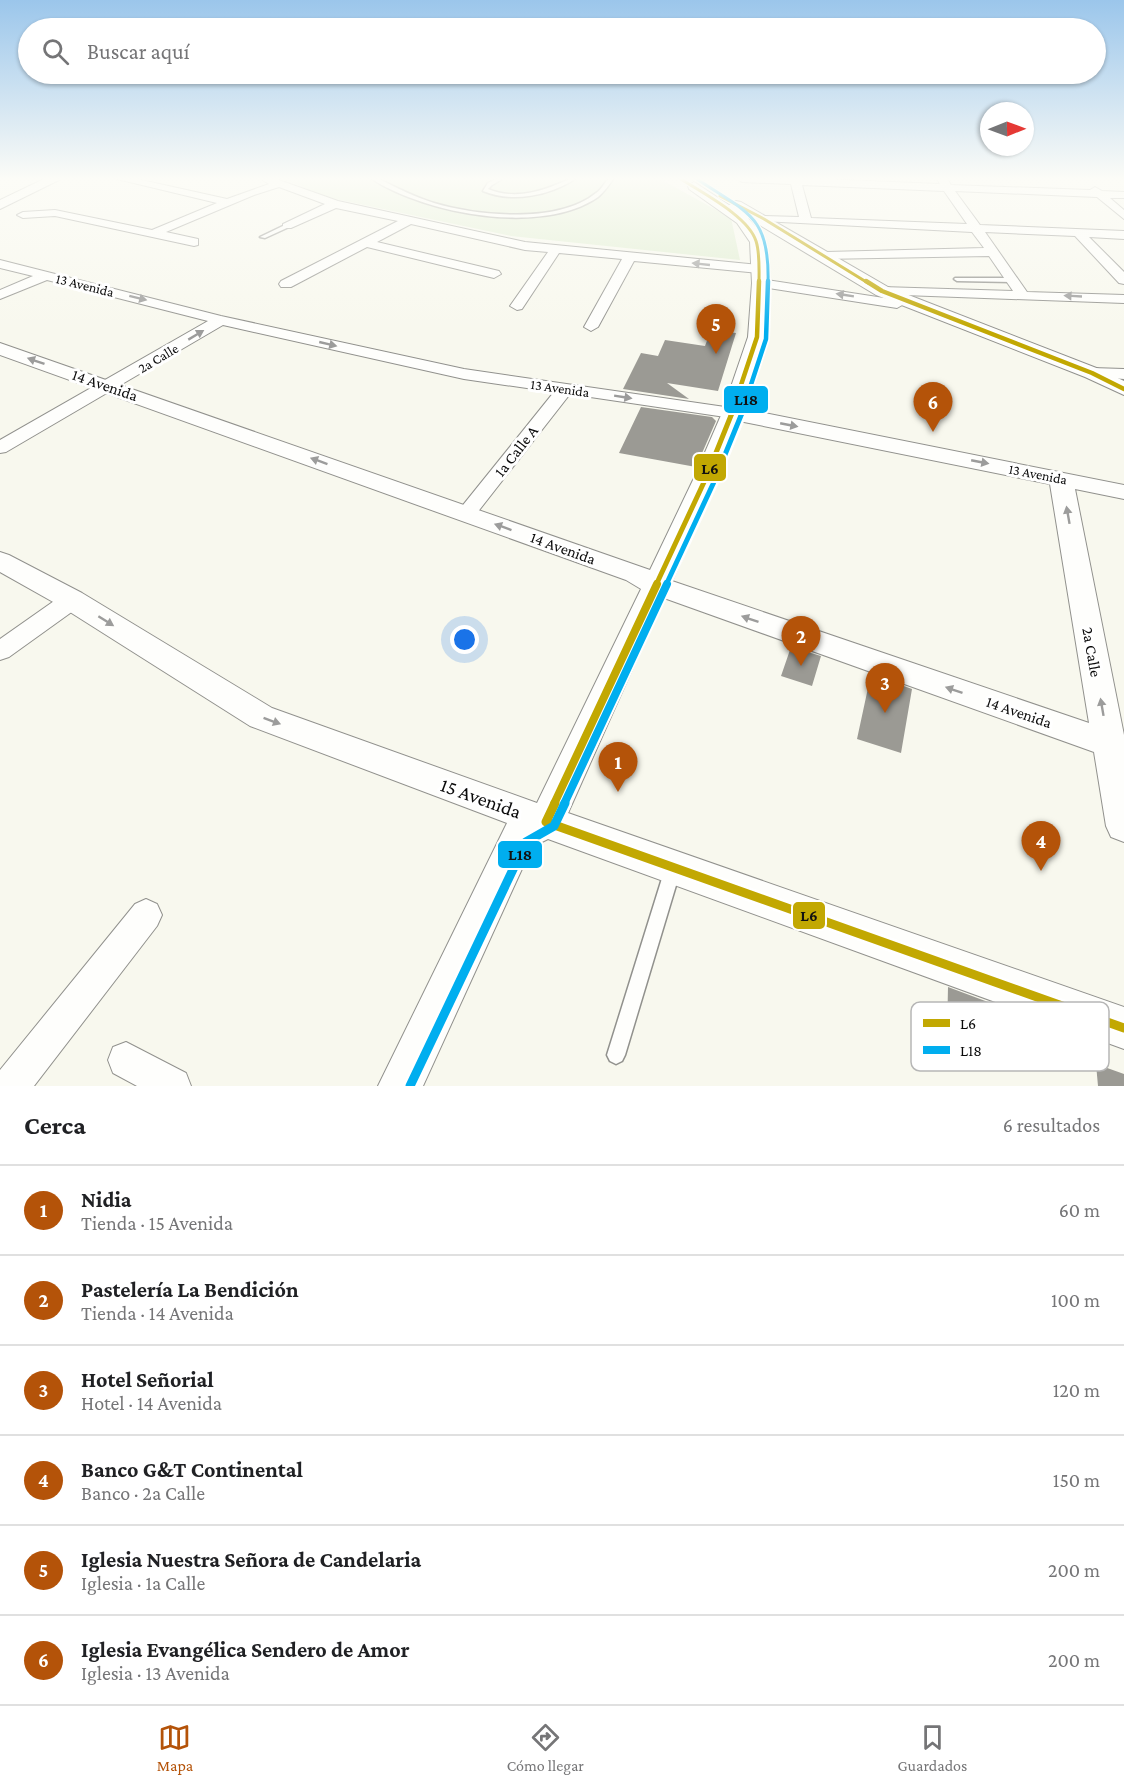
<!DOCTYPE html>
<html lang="es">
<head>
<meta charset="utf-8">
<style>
	:root { --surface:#fff; --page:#f6f6f6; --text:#202124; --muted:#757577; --line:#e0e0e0; --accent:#b45309 }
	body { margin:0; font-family:"Crimson Pro",serif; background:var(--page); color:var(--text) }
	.compass { position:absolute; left:980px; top:102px; width:54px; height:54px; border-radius:50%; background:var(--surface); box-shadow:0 2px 4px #0004; rotate:89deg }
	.you { position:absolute; left:465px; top:640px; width:21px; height:21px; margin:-15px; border:4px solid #fff; border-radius:50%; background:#1a73e8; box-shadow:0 0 0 9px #1a73e833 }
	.badge { display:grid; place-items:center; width:39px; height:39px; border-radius:50%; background:var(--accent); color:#fff; font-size:20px; font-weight:700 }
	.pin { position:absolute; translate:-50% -50px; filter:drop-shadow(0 2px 3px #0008) }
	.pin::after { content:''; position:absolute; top:32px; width:21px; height:18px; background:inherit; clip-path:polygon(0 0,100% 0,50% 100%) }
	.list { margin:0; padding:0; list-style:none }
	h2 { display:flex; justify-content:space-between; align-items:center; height:78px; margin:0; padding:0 24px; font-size:26px }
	h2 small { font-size:20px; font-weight:400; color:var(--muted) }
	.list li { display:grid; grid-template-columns:39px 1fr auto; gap:18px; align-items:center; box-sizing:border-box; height:90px; padding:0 24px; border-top:2px solid var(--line) }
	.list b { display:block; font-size:22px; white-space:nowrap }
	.list p { margin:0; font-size:20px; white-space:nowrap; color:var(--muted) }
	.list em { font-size:20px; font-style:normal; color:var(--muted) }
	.icon { flex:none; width:33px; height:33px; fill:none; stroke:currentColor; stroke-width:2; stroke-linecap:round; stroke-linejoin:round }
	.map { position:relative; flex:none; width:1124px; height:1086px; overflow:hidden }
	.search { position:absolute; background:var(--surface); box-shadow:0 2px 4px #0004; left:18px; right:18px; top:18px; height:66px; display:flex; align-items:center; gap:15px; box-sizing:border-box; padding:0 21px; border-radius:33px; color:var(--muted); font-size:22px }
	.sheet { height:618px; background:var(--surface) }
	nav { display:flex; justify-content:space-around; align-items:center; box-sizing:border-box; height:84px; border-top:2px solid var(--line); background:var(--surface); font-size:16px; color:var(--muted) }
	nav a { display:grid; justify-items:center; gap:3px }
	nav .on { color:var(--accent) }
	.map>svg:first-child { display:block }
	.green { fill:#dfedd0 }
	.building { fill:#9b9a94 }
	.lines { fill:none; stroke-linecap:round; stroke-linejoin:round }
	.service-casing { stroke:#91918d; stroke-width:3 }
	.minor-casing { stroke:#91918d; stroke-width:2 }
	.tertiary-casing { stroke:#91918d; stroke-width:2 }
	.service { fill:#fefefc; fill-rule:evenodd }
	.minor { fill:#fefefc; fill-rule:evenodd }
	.tertiary { fill:#fefefc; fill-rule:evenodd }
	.bus-1-far4-casing { stroke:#fff; stroke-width:5 }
	.bus-1-far3-casing { stroke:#fff; stroke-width:8 }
	.bus-1-far2-casing { stroke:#fff; stroke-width:10 }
	.bus-1-far1-casing { stroke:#fff; stroke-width:12 }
	.bus-1-casing { stroke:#fff; stroke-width:14 }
	.bus-2-far4-casing { stroke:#fff; stroke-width:5 }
	.bus-2-far3-casing { stroke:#fff; stroke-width:8 }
	.bus-2-far2-casing { stroke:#fff; stroke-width:10 }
	.bus-2-far1-casing { stroke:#fff; stroke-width:12 }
	.bus-2-casing { stroke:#fff; stroke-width:14 }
	.bus-1-far4 { stroke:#c2a802; stroke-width:3 }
	.bus-1-far3 { stroke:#c2a802; stroke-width:4.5 }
	.bus-1-far2 { stroke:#c2a802; stroke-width:5 }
	.bus-1-far1 { stroke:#c2a802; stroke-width:8 }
	.bus-1 { stroke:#c2a802; stroke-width:9 }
	.bus-2-far4 { stroke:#00aeef; stroke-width:3 }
	.bus-2-far3 { stroke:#00aeef; stroke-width:4.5 }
	.bus-2-far2 { stroke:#00aeef; stroke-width:5 }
	.bus-2-far1 { stroke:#00aeef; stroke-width:8 }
	.bus-2 { stroke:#00aeef; stroke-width:9 }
	.oneway { fill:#9c9c9b }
	.labels { text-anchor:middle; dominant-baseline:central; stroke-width:6; stroke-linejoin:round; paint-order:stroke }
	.far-street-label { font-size:14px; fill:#0a0a0a; stroke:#fff }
	.street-label { font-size:16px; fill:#0a0a0a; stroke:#fff }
	.near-street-label { font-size:20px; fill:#0a0a0a; stroke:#fff }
	.key { fill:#fff; stroke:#b6b6b6; stroke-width:1.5 }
	.key-label { font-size:16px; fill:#0a0a0a }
	.line-badge { stroke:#fff; stroke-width:2 }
	.pale-badge-label { font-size:16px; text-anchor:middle; font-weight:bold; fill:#111 }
</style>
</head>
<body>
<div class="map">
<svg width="1124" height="1086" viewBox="0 0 1124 1086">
	<rect width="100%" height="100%" fill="#f8f8ee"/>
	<path class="green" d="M 284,179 L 660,179 L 731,218 L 740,260 L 511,236 L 326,197 Z"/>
	<path class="building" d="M 711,330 L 736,333 L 718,391 L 667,383 L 689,399 L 623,389 L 641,353 L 658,356 L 665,340 L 705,346 Z
		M 641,407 L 712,417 L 716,421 L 696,467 L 619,453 Z
		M 791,647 L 821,656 L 812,686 L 781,676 Z
		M 871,674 L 912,689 L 901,753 L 857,739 Z
		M 948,987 L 996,1005 L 997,1054 L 947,1035 Z
		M 1096,1064 L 1124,1074 L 1124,1086 L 1098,1086 Z"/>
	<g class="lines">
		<defs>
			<path id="service" d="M 372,179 L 379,179 C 397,188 415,197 434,203 C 477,216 559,224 596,193 C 601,190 604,184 608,179 L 613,179 C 609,185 604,192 598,197 C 542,236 426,214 372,179 Z
				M 496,179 L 502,179 L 492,185 L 488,189 C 509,198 533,194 553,186 C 561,183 567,179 575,179 C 549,196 512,203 483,191 L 488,183 Z
				M 287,224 L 290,226 L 289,227 L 265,238 L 260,237 Z
				M 955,278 L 1012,278 L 1015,280 L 1012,282 L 957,281 L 954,279 Z
				M 672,865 L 677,867 L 680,872 L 625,1055 L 622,1061 L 616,1064 L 610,1061 L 607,1055 L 664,872 L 667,867 Z"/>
			<path id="minor" d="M 117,179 L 137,179 L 227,199 L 269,184 L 261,179 L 276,179 L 338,201 L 525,242 L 759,265 L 766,269 L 759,273 L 634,261 L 598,327 L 591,331 L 584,327 L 622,259 L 559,253 L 522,309 L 517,310 L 510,306 L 548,252 L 525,250 L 411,224 L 377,242 L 499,271 L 501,274 L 494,278 L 367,247 L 291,287 L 281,287 L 279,284 L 281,281 L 398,221 L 336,208 L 291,228 L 283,228 L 283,224 L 325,204 L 279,187 L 254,195 L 166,232 L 198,239 L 198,245 L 194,246 L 55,216 L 23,218 L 17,215 L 23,212 L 55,210 L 152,230 L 217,203 Z
				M 737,179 L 822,179 L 940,184 L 937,179 L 947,179 L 951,185 L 1090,190 L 1095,187 L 1102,191 L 1124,192 L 1124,198 L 1110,198 L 1124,210 L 1124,219 L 1097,197 L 955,191 L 980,225 L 1124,231 L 1124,239 L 1089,237 L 1124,272 L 1124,284 L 1119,283 L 1075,236 L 985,232 L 1027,292 L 1124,295 L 1124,303 L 877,294 L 875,291 L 877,288 L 882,287 L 1013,291 L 989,256 L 822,259 L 820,256 L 822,253 L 826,252 L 984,248 L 972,232 L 760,221 L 758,219 L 764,216 L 799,217 L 791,184 L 742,182 ZM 802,185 L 944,191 L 967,224 L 811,218 Z
				M 0,260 L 221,316 L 464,369 L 732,408 L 738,409 L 741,413 L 738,417 L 732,418 L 570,394 L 473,518 L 466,520 L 459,518 L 456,514 L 459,510 L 554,392 L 464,379 L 223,325 L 6,452 L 0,453 L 0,440 L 208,321 L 47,280 L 0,299 L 0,290 L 33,276 L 0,268 Z
				M 760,279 L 897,300 L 904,304 L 897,308 L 755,286 L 753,283 L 755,280 Z
				M 1092,368 L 1124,369 L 1124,379 L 1086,376 L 1084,373 L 1086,370 Z
				M 72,592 L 80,594 L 83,600 L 80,606 L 9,657 L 0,660 L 0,639 L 64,594 Z
				M 146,899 L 157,904 L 162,915 L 157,926 L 34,1086 L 0,1086 L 0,1070 L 135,904 Z
				M 126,1042 L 186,1073 L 191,1086 L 137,1086 L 113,1073 L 108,1060 L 113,1047 Z"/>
			<path id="tertiary" d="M 44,179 L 61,179 L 0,209 L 0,200 Z
				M 694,182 L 729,205 L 736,201 L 741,202 L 888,287 L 1099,369 L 1124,381 L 1124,395 L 1085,377 L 876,295 L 748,218 L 757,228 L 764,242 L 768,283 L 766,337 L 744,409 L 1124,485 L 1124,499 L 1075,489 L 1124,735 L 1124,842 L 1111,837 L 1106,826 L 1094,752 L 664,598 L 568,813 L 1124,1007 L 1124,1049 L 548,839 L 532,847 L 423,1086 L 378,1086 L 507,823 L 250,726 L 62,607 L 0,572 L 0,552 L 9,555 L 82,593 L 272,708 L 537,803 L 641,589 L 626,580 L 0,355 L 0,343 L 650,570 L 693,480 L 722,413 L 748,337 L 752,283 L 750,242 L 737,223 L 689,189 L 688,186 ZM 739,421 L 1050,484 L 1089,723 L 672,581 L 717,480 Z"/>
		</defs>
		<use href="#service" class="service-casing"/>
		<use href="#minor" class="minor-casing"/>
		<use href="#tertiary" class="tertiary-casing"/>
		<use href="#service" class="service"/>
		<use href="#minor" class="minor"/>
		<use href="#tertiary" class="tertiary"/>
		<defs>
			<path id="bus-1-far4" d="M 681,179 C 702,193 748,216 756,241 C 760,253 759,270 759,283
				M 720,196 L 764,219 L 868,283"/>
			<path id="bus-1-far3" d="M 866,281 L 882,291 L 1092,373 L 1124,389
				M 731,415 L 757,337 L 759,281"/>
			<path id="bus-1-far2" d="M 656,585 L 705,480 L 732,413"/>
			<path id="bus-1-far1" d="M 554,804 L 657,584"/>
			<path id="bus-1" d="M 555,803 L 546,822 L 1124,1028"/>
			<path id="bus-2-far4" d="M 697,179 C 747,213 770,215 768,283"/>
			<path id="bus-2-far3" d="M 741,415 L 766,339 L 768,281"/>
			<path id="bus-2-far2" d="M 666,585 L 713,484 L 742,413"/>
			<path id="bus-2-far1" d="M 564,804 L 667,584"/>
			<path id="bus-2" d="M 410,1086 L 526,842 L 554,826 L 565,803"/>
		</defs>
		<use href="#bus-1-far4" class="bus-1-far4-casing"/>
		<use href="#bus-1-far3" class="bus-1-far3-casing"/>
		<use href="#bus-1-far2" class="bus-1-far2-casing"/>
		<use href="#bus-1-far1" class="bus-1-far1-casing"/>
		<use href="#bus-1" class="bus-1-casing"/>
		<use href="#bus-2-far4" class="bus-2-far4-casing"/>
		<use href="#bus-2-far3" class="bus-2-far3-casing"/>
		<use href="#bus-2-far2" class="bus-2-far2-casing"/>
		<use href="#bus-2-far1" class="bus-2-far1-casing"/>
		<use href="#bus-2" class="bus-2-casing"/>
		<use href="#bus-1-far4" class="bus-1-far4"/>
		<use href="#bus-1-far3" class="bus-1-far3"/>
		<use href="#bus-1-far2" class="bus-1-far2"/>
		<use href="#bus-1-far1" class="bus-1-far1"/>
		<use href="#bus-1" class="bus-1"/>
		<use href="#bus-2-far4" class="bus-2-far4"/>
		<use href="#bus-2-far3" class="bus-2-far3"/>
		<use href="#bus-2-far2" class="bus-2-far2"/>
		<use href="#bus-2-far1" class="bus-2-far1"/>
		<use href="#bus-2" class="bus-2"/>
	</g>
	<defs><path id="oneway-solid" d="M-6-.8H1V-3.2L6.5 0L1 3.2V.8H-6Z" transform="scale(1.5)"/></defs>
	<g class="oneway">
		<use href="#oneway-solid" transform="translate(701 264) rotate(-174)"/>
		<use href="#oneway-solid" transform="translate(845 295) rotate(-171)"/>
		<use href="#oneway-solid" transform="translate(1073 296) rotate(-177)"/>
		<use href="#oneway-solid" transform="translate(138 298) rotate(14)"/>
		<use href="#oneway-solid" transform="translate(196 335) rotate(-31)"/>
		<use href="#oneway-solid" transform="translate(328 344) rotate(13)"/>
		<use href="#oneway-solid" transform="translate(36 361) rotate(-161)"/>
		<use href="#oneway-solid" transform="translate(623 397) rotate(9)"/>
		<use href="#oneway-solid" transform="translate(789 425) rotate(11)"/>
		<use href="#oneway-solid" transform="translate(319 461) rotate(-160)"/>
		<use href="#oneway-solid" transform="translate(980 462) rotate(11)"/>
		<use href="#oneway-solid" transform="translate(1068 515) rotate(-100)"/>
		<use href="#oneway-solid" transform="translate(503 527) rotate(-160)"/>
		<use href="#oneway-solid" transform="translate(750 619) rotate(-161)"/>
		<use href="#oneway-solid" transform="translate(106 621) rotate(32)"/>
		<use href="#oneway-solid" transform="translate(954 690) rotate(-161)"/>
		<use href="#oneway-solid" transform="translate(1102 707) rotate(-100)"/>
		<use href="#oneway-solid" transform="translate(272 721) rotate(20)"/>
	</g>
	<linearGradient id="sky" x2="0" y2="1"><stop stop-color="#9bc6eb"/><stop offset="0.54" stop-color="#fcfcf7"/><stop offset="1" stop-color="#fcfcf7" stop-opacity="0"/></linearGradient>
	<rect width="1124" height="331" fill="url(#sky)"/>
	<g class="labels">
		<g class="far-street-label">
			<text transform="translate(85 285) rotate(14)">13 Avenida</text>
			<text transform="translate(158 358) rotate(-31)">2a Calle</text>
			<text transform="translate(560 388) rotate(8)">13 Avenida</text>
			<text transform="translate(1038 474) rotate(11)">13 Avenida</text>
		</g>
		<g class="street-label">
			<text transform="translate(105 385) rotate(19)">14 Avenida</text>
			<text transform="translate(516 451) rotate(-52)">1a Calle A</text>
			<text transform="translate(563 548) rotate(20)">14 Avenida</text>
			<text transform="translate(1092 652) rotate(80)">2a Calle</text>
			<text transform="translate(1019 712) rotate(19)">14 Avenida</text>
		</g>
		<g class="near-street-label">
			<text transform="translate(481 798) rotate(20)">15 Avenida</text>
		</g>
	</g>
	<rect x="911" y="1002" width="198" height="69" rx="9" class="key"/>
	<rect x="923" y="1019" width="27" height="8" fill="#c2a802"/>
	<rect x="923" y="1046" width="27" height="8" fill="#00aeef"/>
	<g class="key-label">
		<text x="960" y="1029">L6</text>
		<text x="960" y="1056">L18</text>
	</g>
	<g class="line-badge">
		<rect x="723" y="385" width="46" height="29" rx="6" fill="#00aeef"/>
		<rect x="693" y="453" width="34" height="29" rx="6" fill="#c2a802"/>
		<rect x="497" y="840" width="46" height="29" rx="6" fill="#00aeef"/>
		<rect x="792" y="901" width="34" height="29" rx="6" fill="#c2a802"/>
	</g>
	<g class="pale-badge-label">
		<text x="746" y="405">L18</text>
		<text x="710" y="474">L6</text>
		<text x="520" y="860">L18</text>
		<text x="809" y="921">L6</text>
	</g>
</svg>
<svg class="compass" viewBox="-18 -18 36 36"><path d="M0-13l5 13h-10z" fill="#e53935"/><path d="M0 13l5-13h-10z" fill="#757577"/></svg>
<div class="you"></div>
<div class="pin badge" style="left:618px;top:792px">1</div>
<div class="pin badge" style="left:801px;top:666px">2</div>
<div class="pin badge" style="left:885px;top:713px">3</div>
<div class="pin badge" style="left:1041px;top:871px">4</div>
<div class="pin badge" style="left:716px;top:354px">5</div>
<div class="pin badge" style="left:933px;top:432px">6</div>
<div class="search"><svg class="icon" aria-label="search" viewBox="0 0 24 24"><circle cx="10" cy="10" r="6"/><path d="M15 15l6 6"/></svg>Buscar aquí</div>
</div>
<section class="sheet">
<h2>Cerca<small>6 resultados</small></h2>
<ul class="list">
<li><span class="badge">1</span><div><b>Nidia</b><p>Tienda · 15 Avenida</p></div><em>60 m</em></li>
<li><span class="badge">2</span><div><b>Pastelería La Bendición</b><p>Tienda · 14 Avenida</p></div><em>100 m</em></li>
<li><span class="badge">3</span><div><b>Hotel Señorial</b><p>Hotel · 14 Avenida</p></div><em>120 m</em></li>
<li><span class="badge">4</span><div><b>Banco G&amp;T Continental</b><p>Banco · 2a Calle</p></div><em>150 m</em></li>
<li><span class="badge">5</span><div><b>Iglesia Nuestra Señora de Candelaria</b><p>Iglesia · 1a Calle</p></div><em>200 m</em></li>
<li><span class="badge">6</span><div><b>Iglesia Evangélica Sendero de Amor</b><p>Iglesia · 13 Avenida</p></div><em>200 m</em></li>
</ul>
</section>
<nav>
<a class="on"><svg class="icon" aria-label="map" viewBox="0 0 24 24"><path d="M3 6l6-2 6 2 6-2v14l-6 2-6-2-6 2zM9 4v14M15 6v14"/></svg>Mapa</a>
<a><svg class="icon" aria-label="directions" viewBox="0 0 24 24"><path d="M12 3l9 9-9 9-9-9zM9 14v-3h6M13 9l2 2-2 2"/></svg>Cómo llegar</a>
<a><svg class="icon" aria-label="saved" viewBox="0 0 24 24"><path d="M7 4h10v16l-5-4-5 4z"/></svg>Guardados</a>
</nav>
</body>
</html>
